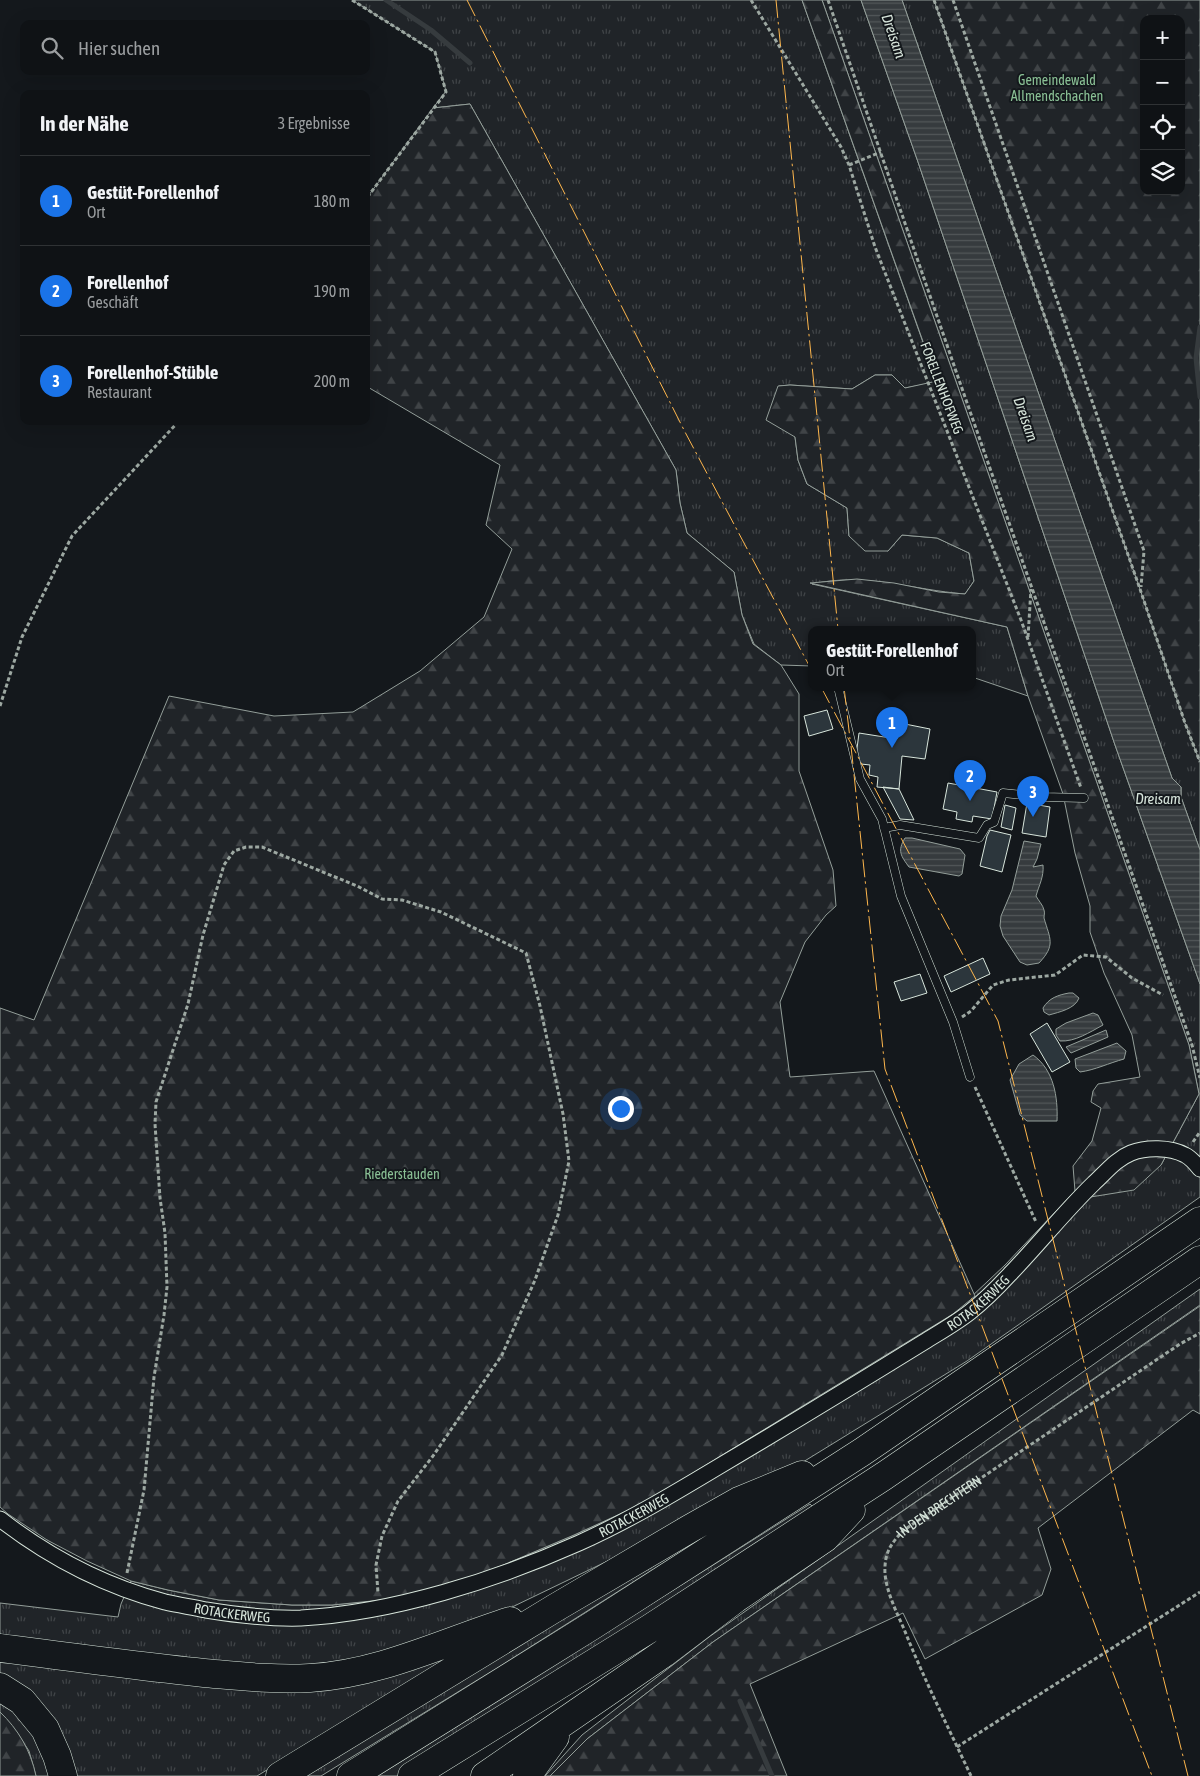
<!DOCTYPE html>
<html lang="de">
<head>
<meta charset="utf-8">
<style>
	:root { --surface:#0f1215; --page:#1d2022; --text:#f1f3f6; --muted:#9b9ea0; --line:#2f3234; --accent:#1a73e8 }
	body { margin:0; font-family:"Asap Condensed",sans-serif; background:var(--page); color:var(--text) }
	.controls { position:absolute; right:15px; top:15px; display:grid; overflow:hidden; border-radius:10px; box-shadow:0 5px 20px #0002 }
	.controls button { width:45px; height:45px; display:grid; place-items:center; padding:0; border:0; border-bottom:1px solid var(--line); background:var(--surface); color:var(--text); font:25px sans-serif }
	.you { position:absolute; left:620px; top:1108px; width:18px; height:18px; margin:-12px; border:4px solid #fff; border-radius:50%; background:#1a73e8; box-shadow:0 0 0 8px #1a73e833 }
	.badge { display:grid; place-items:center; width:32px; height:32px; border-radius:50%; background:var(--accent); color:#fff; font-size:16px; font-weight:700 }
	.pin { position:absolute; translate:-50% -41px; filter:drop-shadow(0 1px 2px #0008) }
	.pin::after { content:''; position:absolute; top:26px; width:18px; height:15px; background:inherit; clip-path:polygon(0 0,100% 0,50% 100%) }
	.popup { position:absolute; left:808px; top:626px; width:168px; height:65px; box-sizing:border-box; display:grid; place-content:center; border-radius:10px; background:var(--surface); filter:drop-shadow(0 1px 4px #0005); font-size:16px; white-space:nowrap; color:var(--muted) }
	.popup b { font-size:19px; color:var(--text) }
	.popup::after { content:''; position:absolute; left:50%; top:100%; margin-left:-10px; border:10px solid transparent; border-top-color:var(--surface) }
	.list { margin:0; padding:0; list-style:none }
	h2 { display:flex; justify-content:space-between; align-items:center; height:65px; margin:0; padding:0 20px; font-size:21px }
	h2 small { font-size:16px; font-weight:400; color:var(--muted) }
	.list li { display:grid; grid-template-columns:32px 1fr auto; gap:15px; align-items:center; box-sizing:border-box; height:90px; padding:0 20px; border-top:1px solid var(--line) }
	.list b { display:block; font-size:19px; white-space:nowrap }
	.list p { margin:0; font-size:16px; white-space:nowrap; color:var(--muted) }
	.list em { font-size:16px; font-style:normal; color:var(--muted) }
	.icon { flex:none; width:28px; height:28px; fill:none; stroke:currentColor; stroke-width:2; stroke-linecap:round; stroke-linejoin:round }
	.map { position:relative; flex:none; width:1200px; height:1776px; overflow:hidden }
	.search { position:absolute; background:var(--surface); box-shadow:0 5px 20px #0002; left:20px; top:20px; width:350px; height:55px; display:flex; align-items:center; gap:12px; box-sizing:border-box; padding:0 18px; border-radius:10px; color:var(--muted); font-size:19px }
	.panel { position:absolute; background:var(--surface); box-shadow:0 5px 20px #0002; left:20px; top:90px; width:350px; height:335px; border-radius:10px }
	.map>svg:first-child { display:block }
	.grass { fill:url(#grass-tufts); stroke:#939e99 }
	.forest { fill:url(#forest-firs); stroke:#939e99; fill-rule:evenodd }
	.water { fill:url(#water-rules); stroke:#939e99 }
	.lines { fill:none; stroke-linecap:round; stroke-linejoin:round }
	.stream { stroke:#363b3e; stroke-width:5 }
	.building { fill:#2c363c; stroke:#d8e6dc }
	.lane-casing { stroke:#d8e6dc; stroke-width:9 }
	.street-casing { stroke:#d8e6dc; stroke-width:17 }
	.highway-casing { stroke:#d8e6dc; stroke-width:29 }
	.path { stroke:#9da8a2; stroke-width:3; stroke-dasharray:4 2.5; stroke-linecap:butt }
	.lane { stroke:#14181c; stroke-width:8 }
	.street { stroke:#14181c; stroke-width:15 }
	.highway { stroke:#14181c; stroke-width:28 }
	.power { stroke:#ffb74d; stroke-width:1; stroke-dasharray:18 4 2.5 4; stroke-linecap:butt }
	.labels { text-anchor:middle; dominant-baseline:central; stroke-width:4; stroke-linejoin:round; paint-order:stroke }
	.park-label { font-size:14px; fill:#8ac095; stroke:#14181c }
	.street-label { font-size:14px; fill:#d8e6dc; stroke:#14181c }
	.water-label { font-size:15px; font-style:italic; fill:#d8e6dc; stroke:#14181c }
</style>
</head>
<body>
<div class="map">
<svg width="1200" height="1776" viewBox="0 0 1200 1776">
	<defs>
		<pattern id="grass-tufts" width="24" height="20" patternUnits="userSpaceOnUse" patternTransform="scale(1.25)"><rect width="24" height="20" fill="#202428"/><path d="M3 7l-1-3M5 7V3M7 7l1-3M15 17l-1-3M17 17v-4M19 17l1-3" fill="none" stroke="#404447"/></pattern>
		<pattern id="forest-firs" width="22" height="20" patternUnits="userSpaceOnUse" patternTransform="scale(1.25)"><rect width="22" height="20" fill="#202428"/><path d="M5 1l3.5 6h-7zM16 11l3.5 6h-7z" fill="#404447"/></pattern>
		<pattern id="water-rules" width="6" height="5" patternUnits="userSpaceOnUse" patternTransform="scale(1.25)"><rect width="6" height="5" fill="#363b3e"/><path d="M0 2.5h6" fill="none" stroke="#525759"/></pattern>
	</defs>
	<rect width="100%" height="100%" fill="#14181c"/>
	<path class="grass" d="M 352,0 L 802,0 L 937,382 L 905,388 L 892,375 L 875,375 L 852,389 L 790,385 L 779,386 L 795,437 L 798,460 L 807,484 L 847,508 L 849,536 L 888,551 L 902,535 L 937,538 L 969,553 L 974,581 L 965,594 C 913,590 865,572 812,584 L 1007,627 L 1028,696 L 972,677 L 972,629 L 812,629 L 812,666 L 781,665 L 754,644 L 742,615 L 734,572 L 687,533 L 680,503 L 676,470 L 470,104 L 433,108 L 446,91 L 435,52 Z
		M 822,0 L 861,0 L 918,162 L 1115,745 L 1200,984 L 1200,1197 L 967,1361 L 803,1462 L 701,1516 L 508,1609 L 389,1652 L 341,1661 L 305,1665 L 256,1666 L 0,1639 L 0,1603 L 118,1617 L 121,1604 L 131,1581 L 168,1590 L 219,1600 L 292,1605 L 332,1605 L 382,1600 L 501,1566 L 574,1535 L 644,1503 L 953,1314 L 1005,1265 L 1075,1191 L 1078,1199 L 1161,1165 L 1199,1094 L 1189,1045 Z
		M 902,0 L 934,0 L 1140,589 L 1185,723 L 1200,762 L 1200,850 L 1181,797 L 1181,787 L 1172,778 Z
		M 1200,1289 L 1200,1305 L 713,1642 L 587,1739 L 550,1776 L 545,1776 L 582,1735 L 709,1637 Z
		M 810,1504 L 816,1510 L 400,1776 L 378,1776 Z
		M 690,1541 L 698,1541 L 497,1668 L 321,1776 L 296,1776 Z
		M 447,1654 L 449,1659 L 257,1776 L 74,1776 L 0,1676 L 0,1655 L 240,1682 Z
		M 0,1699 L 14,1710 L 39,1743 L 52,1776 L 36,1776 L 29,1751 L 18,1734 L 0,1712 Z"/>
	<path class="forest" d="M 802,0 L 822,0 L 1189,1045 L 1199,1094 L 1161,1165 L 1134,1190 L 1078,1199 L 1075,1191 L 1073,1166 L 1092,1141 L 1101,1108 L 1091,1102 L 1093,1091 L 1098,1084 L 1140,1077 L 1132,1035 L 1104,973 L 1090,932 L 1090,906 L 1075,853 L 1063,794 L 1028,696 L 1007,627 L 810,583 L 857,579 L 894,583 L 939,592 L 965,594 L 974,581 L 969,553 L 937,538 L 902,535 L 888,551 L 865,551 L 849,536 L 847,508 L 807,484 L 798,460 L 795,437 L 766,420 L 778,386 L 790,385 L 852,389 L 875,375 L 892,375 L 905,388 L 937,381 Z
		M 934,0 L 1200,0 L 1200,762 L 1185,723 L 1140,589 ZM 1144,19 L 1181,19 L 1181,191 L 1144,191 Z
		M 470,104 L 676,470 L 680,503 L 687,533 L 734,572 L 742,615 L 753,644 L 781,665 L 799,694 L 799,771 L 833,870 L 836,906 L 826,915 L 805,942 L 780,1002 L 790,1077 L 874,1071 L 975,1296 L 953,1314 L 644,1503 L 574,1535 L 501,1566 L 443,1587 L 382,1600 L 332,1605 L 292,1605 L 219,1600 L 168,1590 L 131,1581 L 87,1561 L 47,1540 L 8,1514 L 0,1507 L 0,1008 L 34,1020 L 169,696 L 274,716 L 353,712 L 420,671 L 484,617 L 512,549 L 486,525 L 500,465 L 366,386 L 366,199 L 433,108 Z
		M 1200,1306 L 1200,1414 L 1193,1410 L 1038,1528 L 1051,1569 L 1042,1595 L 925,1659 L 903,1613 L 750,1684 L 787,1776 L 550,1776 L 587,1739 L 713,1642 Z
		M 0,1712 C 18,1729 31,1751 36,1776 L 0,1776 Z"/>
	<path class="water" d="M 861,0 L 902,0 L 1172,778 L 1181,787 L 1181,797 L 1200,850 L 1200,984 L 1115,745 L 918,162 Z
		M 905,838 L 912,838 L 960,849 L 965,855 L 962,874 L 959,876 L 909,867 C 901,856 897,851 905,838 Z
		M 1024,841 L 1041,844 L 1037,859 L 1033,867 L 1043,865 C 1044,877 1039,885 1036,896 C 1038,900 1043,905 1044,910 C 1045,913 1044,915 1044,918 C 1050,939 1056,945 1039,963 L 1027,965 L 1020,962 L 1003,936 L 1000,926 L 1001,916 L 1012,890 Z
		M 1069,993 L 1073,993 L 1079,998 C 1075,1009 1059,1012 1049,1015 L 1044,1012 L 1043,1008 C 1049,998 1058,995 1069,993 Z
		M 1093,1013 L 1098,1015 L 1103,1025 C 1090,1032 1075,1042 1060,1041 L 1056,1035 L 1056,1029 L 1066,1023 Z
		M 1106,1030 L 1108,1037 L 1071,1053 L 1066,1047 Z
		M 1117,1043 L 1126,1051 L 1124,1059 C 1109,1063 1095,1070 1080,1072 L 1076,1068 L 1075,1059 Z
		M 1033,1055 C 1054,1070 1058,1097 1057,1121 L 1027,1121 L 1020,1115 L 1010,1080 L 1019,1064 Z"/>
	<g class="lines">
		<path class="stream" d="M 386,0 L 431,30 L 470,63
			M 1200,327 L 1196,358 L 1200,397
			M 740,1701 L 772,1776"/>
	</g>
	<path class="building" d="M 827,710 L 833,729 L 809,736 L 804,716 Z
		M 900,723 L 930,729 L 925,759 L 902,756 L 899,789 L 877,787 L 878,777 L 869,775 L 870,765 L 861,764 L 856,756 L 859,733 L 897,739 Z
		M 948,783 L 997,792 L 992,819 L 973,816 L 972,822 L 956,819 L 957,812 L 943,809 Z
		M 883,787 L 899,789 L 914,820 L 900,819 Z
		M 1027,803 L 1050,807 L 1046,837 L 1022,833 Z
		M 1005,805 L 1016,808 L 1012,830 L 1001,827 Z
		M 990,830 L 1011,835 L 1002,872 L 980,866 L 987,836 Z
		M 983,958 L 990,974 L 951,992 L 944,976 Z
		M 920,974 L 927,993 L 901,1001 L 894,982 Z
		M 1047,1023 L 1070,1062 L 1052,1072 L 1030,1034 Z"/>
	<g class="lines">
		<defs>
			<path id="lane" d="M 838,687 L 860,779 L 882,819 L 901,896 L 953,1022 L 970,1077
				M 884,828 L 900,825 L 979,838 L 987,825 L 994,822 L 1003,793 L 1044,797 L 1084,798"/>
			<g id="street">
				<path id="s2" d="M 0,1519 C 49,1557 105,1586 165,1602 C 178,1605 192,1607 206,1610 C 237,1615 269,1619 301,1618 C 393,1613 496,1580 579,1543 C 628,1521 673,1494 718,1467 C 787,1426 856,1384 924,1342 C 940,1332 956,1323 970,1312 C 984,1301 998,1287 1010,1274 C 1039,1244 1064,1212 1094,1183 C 1106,1172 1116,1159 1131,1153 C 1146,1147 1170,1147 1185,1155 C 1191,1158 1196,1164 1200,1169"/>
			</g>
			<path id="highway" d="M 0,1648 C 68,1657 135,1666 204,1673 C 239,1676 274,1680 310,1678 C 380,1674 444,1642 510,1621
				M 0,1687 L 22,1701 L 45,1729 L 57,1756 L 63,1776
				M 280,1776 L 555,1608 L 691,1528 L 739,1501 L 802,1475
				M 351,1776 L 593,1625 L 862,1452 L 1200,1221
				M 412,1776 L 649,1629 L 884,1476 L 1200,1260
				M 485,1776 L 664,1653 L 735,1599 L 825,1538 L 851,1510
				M 527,1776 L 555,1737"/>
		</defs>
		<use href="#lane" class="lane-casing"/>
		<use href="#street" class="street-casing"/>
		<use href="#highway" class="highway-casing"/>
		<g class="path">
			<path d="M 352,0 L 435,52 L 446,92 L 366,199"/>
			<path d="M 751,0 L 841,147 L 849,165 L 875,247 L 1021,620 L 1081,788"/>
			<path d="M 828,0 L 958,377 L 1192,1045 L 1200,1078"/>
			<path d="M 934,0 L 1140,589 L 1185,723 L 1200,762"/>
			<path d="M 953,0 L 1144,551 L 1141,587"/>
			<path d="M 849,165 L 881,152"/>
			<path d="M 1028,637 L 1031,589"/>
			<path d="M 0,706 L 22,637 L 72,536 L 179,421"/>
			<path d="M 962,1017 L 971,1011 L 993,985 L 1009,980 L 1055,975 L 1083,955 L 1106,957 L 1132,978 L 1163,995"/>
			<path d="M 975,1087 L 1036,1222"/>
			<path d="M 1193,1142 L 1200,1132"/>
			<path d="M 127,1573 L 144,1490 L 154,1377 L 164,1315 L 167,1287 L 165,1233 L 160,1198 L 155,1124 L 156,1102 L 188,1004 L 203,935 L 224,865 L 234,851 L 246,847 L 262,847 L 357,886 L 382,899 L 402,900 L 441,912 L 526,953 L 540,1006 L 563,1114 L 569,1161 L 558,1215 L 535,1280 L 502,1355 L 433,1456 L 398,1501 L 382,1536 L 376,1565 L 378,1593"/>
			<path d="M 957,1747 L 1200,1592"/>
			<path id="s1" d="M 971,1776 C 948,1727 924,1679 904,1629 C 896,1611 887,1593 885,1574 C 884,1554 890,1544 904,1530 L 1180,1344 L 1200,1333"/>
		</g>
		<use href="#lane" class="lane"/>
		<use href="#street" class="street"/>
		<use href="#highway" class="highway"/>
		<path class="power" d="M 467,0 L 685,432 L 812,671
			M 776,0 L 838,629
			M 821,687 L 998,1021 L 1188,1776
			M 844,687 L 850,739
			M 851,746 L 885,1069 L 1152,1776"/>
	</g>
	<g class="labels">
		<g class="park-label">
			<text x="1057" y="80">Gemeindewald<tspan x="1057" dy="16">Allmendschachen</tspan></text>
			<text x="402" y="1174">Riederstauden</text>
		</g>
		<g class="street-label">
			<text transform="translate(942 388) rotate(69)">FORELLENHOFWEG</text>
			<text stroke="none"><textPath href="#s2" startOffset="1079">ROTACKERWEG</textPath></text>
			<text stroke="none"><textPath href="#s1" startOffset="312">IN DEN BRECHTERN</textPath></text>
			<text stroke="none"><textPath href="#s2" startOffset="674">ROTACKERWEG</textPath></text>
			<text stroke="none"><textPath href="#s2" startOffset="254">ROTACKERWEG</textPath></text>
		</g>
		<g class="water-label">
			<text transform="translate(894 36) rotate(71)">Dreisam</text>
			<text transform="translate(1026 419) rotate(71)">Dreisam</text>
			<text x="1158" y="798">Dreisam</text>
		</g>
	</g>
</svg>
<div class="controls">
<button>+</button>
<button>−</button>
<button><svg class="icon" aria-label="locate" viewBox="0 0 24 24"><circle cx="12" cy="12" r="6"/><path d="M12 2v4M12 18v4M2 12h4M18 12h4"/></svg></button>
<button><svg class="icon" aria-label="layers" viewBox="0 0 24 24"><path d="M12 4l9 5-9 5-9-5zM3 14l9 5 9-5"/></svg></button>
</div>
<div class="you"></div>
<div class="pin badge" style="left:892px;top:748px">1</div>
<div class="popup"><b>Gestüt-Forellenhof</b>Ort</div>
<div class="pin badge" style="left:970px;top:801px">2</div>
<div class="pin badge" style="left:1033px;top:817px">3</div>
<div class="search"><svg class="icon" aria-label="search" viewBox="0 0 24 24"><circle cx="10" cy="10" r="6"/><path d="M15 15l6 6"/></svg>Hier suchen</div>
<section class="panel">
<h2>In der Nähe<small>3 Ergebnisse</small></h2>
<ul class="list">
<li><span class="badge">1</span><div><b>Gestüt-Forellenhof</b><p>Ort</p></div><em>180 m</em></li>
<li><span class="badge">2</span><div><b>Forellenhof</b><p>Geschäft</p></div><em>190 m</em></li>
<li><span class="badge">3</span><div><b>Forellenhof-Stüble</b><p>Restaurant</p></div><em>200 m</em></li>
</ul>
</section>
</div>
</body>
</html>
